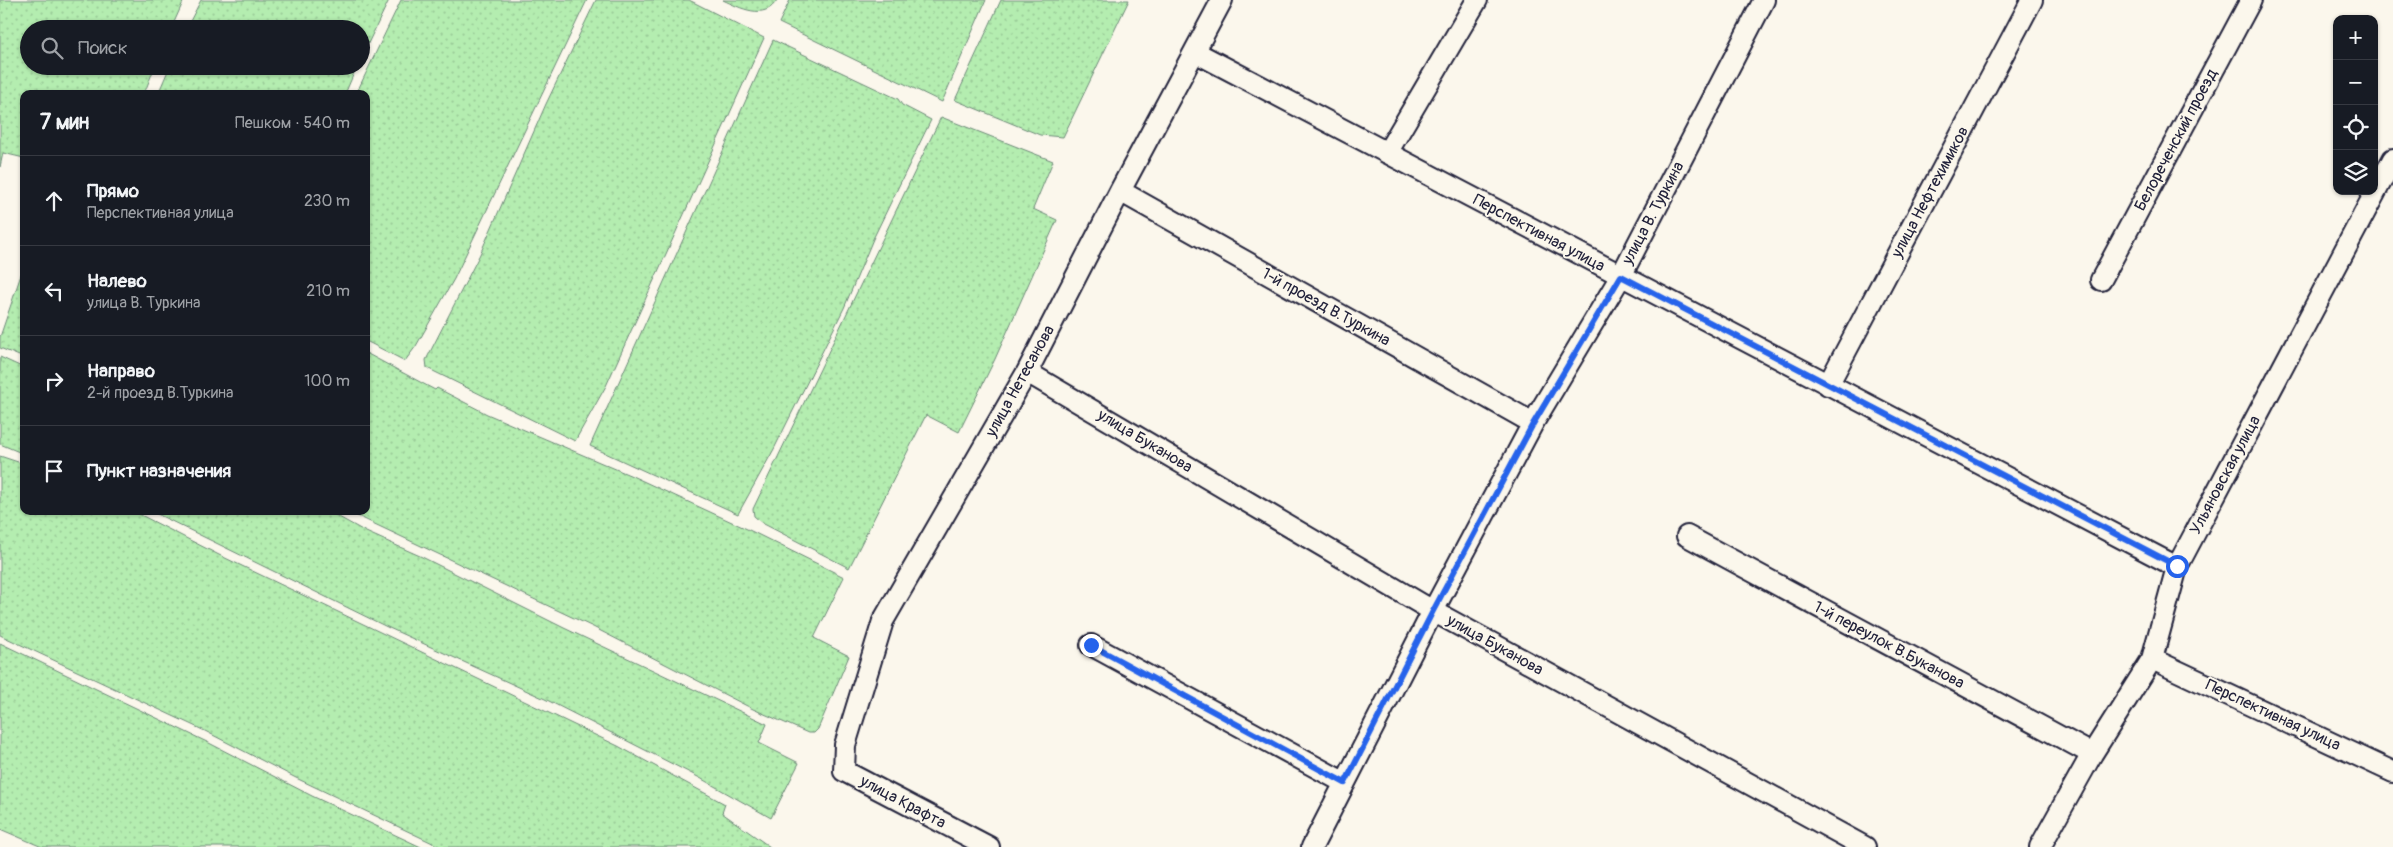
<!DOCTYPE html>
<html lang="ru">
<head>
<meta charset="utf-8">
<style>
	:root { --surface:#171b24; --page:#20242c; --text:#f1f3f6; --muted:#9ea1a6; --line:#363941 }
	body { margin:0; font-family:Pangolin,sans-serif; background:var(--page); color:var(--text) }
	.controls { position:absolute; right:15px; top:15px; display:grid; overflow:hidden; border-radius:10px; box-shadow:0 1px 4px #0004 }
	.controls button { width:45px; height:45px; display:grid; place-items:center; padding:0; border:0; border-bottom:1px solid var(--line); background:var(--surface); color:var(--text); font:25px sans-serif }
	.stop { position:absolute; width:15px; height:15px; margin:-11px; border:4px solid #2563eb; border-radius:50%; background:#fff }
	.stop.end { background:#2563eb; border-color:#fff; box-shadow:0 1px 5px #0008 }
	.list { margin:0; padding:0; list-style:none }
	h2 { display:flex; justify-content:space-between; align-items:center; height:65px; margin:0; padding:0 20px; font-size:21px }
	h2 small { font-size:16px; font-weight:400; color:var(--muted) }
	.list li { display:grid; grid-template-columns:32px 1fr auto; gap:15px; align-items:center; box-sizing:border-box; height:90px; padding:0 20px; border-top:1px solid var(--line) }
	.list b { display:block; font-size:19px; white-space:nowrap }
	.list p { margin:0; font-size:16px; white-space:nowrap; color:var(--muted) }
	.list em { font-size:16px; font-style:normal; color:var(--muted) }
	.icon { flex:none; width:28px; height:28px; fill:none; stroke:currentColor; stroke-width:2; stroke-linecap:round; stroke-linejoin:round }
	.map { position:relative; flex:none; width:2393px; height:847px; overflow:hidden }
	.search { position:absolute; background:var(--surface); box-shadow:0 1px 4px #0004; left:20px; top:20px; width:350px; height:55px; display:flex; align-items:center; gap:12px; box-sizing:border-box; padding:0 18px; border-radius:28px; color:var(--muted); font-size:19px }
	.panel { position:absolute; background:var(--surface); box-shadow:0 1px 4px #0004; left:20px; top:90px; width:350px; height:425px; border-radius:10px }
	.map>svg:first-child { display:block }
	.garden { fill:url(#garden-dots); stroke:#6b8876 }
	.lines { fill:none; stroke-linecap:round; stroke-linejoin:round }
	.minor-casing { stroke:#22223b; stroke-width:24 }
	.minor { stroke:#fbf7ec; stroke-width:20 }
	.route { stroke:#2563eb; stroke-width:6 }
	.labels { text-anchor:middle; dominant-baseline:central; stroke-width:4; stroke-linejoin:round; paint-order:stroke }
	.street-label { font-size:16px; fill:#22223b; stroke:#fbf7ec }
</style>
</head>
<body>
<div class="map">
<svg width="2393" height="847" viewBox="0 0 2393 847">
	<defs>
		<pattern id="garden-dots" width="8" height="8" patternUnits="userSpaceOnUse" patternTransform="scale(1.25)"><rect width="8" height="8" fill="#b4edb0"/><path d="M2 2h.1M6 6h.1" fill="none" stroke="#9acb98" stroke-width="1.8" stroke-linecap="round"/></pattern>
	</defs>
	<rect width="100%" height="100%" fill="#fbf7ec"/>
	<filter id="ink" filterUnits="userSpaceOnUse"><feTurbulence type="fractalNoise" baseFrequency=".02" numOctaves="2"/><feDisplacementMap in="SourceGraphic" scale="10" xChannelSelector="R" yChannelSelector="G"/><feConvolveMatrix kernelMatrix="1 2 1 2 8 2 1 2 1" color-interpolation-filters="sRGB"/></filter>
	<g filter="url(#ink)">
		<path class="garden" d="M 0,0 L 184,0 L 171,29 L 29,29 L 29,66 L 155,66 L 144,94 L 24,94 L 24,158 L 3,153 L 0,167 Z
			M 201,0 L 389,0 L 361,58 L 361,29 L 186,29 Z
			M 401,0 L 587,0 L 454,279 L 416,346 L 405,361 L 366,341 L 366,94 L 356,94 Z
			M 596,0 L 689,0 L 764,38 L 606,386 L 575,441 L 427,368 L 426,360 L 480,254 L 546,104 Z
			M 723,0 L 777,0 C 765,21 740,8 723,0 Z
			M 790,0 L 986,0 L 942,102 L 779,23 Z
			M 1001,0 L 1129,0 L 1063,137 L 1040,135 L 955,100 Z
			M 773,40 L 898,99 L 902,105 L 931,120 L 873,239 L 844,308 L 774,449 L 738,514 L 590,446 Z
			M 170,66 L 357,66 L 345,94 L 158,94 Z
			M 941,117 L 1053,161 L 1033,209 L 1057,220 L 995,359 L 959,432 L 926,415 L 849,568 L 762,523 L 754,516 L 753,509 Z
			M 24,266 L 24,358 L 0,348 L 0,337 Z
			M 366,353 L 435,390 L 437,388 L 487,414 L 632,476 L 747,529 L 844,577 L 814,638 L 849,656 L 818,729 L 814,733 L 808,733 L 753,709 L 593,627 L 347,511 L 366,511 Z
			M 0,357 L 24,368 L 24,454 L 0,444 Z
			M 0,456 L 24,464 L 24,511 L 133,511 L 219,555 L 618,746 L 725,804 L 722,813 L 770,847 L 441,847 L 296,778 L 205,731 L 0,635 Z
			M 151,511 L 328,511 L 366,532 L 420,556 L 564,628 L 767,724 L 759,743 L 799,763 L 771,818 L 700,778 L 545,699 L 387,627 Z
			M 0,643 L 209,743 L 312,796 L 421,847 L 42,847 L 0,829 Z"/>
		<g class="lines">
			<defs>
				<path id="minor" d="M 1195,52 L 2177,567
					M 1387,153 L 1477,0
					M 1120,191 L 1533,423
					M 2101,280 L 2251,0
					M 1027,372 L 1433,611 L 1865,847
					M 1828,385 L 2032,0
					M 1687,536 L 2092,754
					M 1091,645 L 1345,783
					M 2152,659 L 2393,772
					M 989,847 L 844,771 L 845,745 L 883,621 L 1027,372 L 1120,191 L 1222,0
					M 1312,847 L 1433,611 L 1533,423 L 1621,276 L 1764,0
					M 2040,847 L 2092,754 L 2152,659 L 2177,567 L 2393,159"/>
			</defs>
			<use href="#minor" class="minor-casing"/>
			<use href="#minor" class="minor"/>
		</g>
	</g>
	<g class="lines" filter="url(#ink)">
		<path class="route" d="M 1091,645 L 1345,783 L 1433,611 L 1533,424 L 1621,276 L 2177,566"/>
	</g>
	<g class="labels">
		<g class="street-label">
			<text transform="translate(2176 140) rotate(-62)">Белореченский проезд</text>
			<text transform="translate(1930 192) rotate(-62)">улица Нефтехимиков</text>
			<text transform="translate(1653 213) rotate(-62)">улица В. Туркина</text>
			<text transform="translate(1539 233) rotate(28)">Перспективная улица</text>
			<text transform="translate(1326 307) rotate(29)">1-й проезд В.Туркина</text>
			<text transform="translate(1020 381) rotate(-61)">улица Нетесанова</text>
			<text transform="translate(1145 441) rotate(31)">улица Буканова</text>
			<text transform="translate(2225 475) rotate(-62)">Ульяновская улица</text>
			<text transform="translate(1495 645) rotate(29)">улица Буканова</text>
			<text transform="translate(1889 645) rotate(28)">1-й переулок В.Буканова</text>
			<text transform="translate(2273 715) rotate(25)">Перспективная улица</text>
			<text transform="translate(903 802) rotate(28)">улица Крафта</text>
		</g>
	</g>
</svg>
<div class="controls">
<button>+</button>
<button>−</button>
<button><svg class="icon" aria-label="locate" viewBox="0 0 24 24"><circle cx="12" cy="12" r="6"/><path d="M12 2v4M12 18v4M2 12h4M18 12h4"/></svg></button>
<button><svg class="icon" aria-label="layers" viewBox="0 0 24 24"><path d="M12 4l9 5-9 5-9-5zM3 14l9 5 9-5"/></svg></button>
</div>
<div class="stop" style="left:2177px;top:566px"></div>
<div class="stop end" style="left:1091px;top:645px"></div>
<div class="search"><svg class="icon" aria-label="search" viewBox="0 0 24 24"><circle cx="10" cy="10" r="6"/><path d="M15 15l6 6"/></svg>Поиск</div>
<section class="panel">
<h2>7 мин<small>Пешком · 540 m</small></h2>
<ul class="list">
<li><svg class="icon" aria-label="ahead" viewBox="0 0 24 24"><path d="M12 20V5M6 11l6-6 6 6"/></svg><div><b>Прямо</b><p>Перспективная улица</p></div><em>230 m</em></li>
<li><svg class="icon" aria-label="left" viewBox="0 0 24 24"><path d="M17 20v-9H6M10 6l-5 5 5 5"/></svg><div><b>Налево</b><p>улица В. Туркина</p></div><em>210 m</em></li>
<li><svg class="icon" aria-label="right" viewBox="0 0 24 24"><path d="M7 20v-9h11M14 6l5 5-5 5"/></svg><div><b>Направо</b><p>2-й проезд В.Туркина</p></div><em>100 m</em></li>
<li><svg class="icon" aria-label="arrive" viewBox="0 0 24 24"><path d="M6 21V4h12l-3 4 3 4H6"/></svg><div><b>Пункт назначения</b></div></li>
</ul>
</section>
</div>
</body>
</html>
